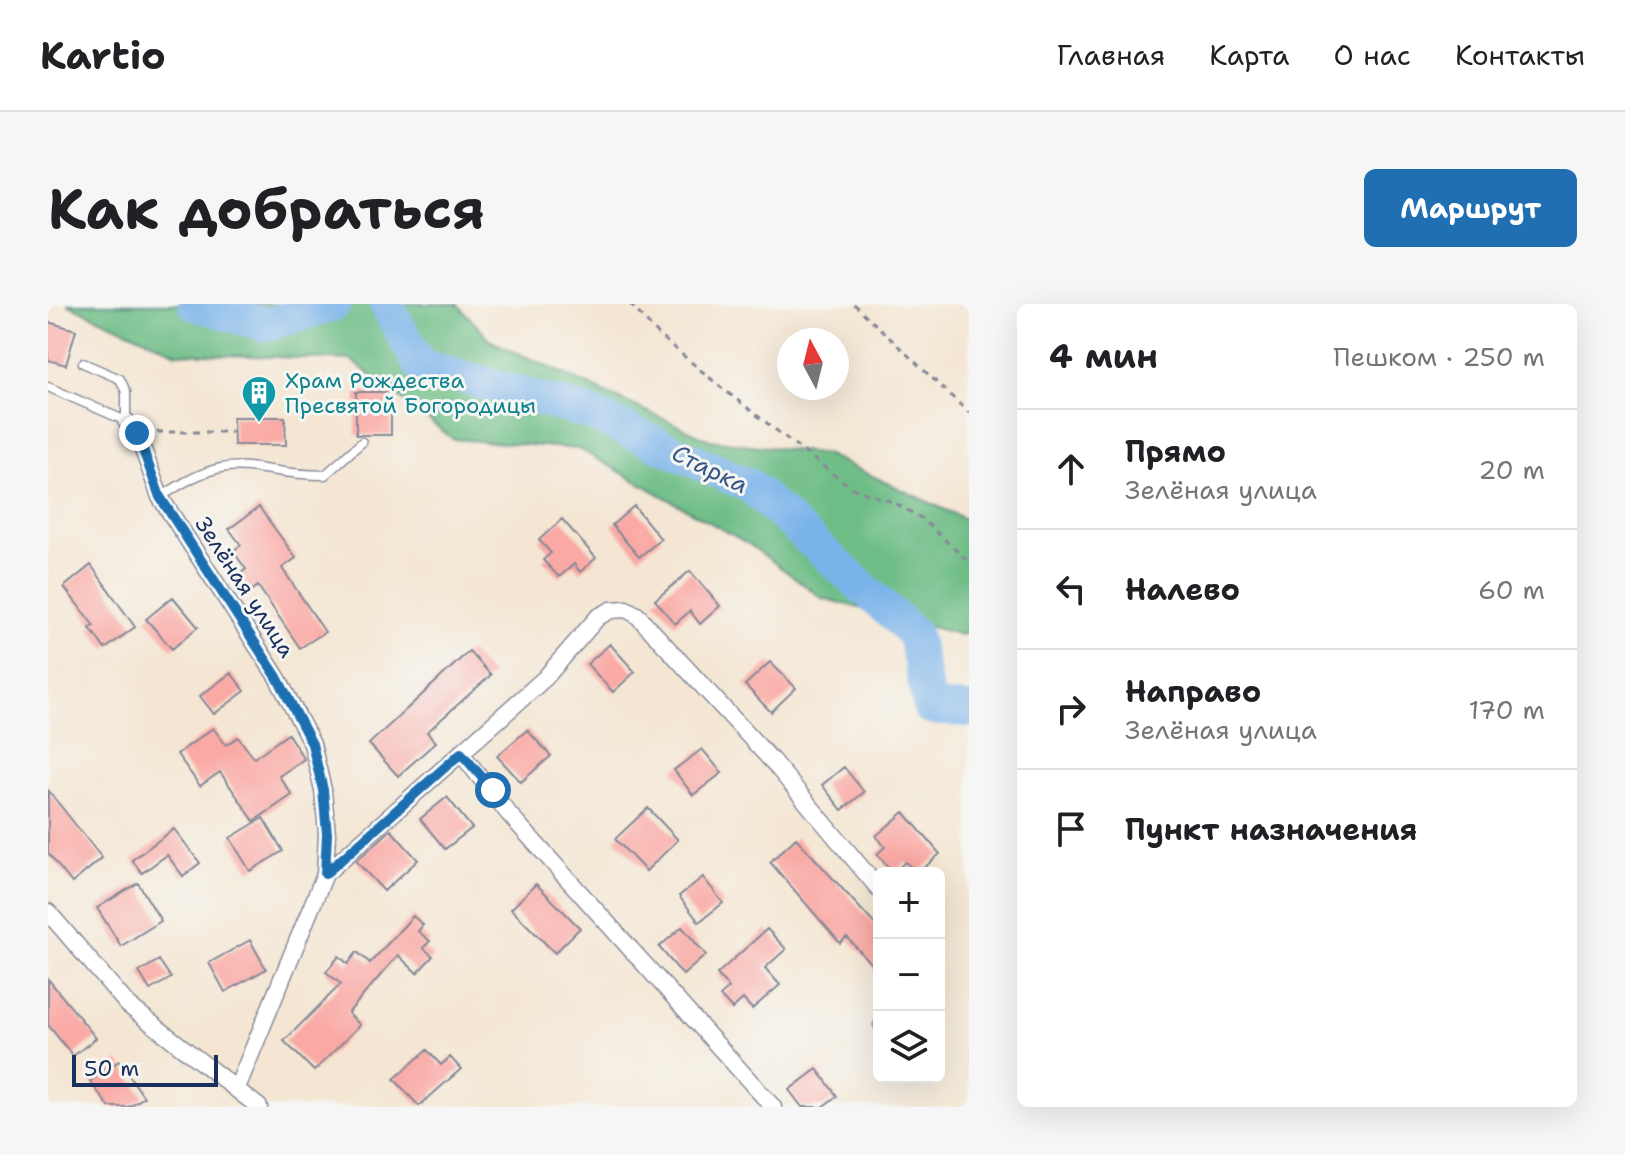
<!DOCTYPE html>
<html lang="ru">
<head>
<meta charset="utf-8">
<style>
	:root { --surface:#fff; --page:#f6f6f6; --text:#202124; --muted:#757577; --line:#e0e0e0; --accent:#1f6fb2 }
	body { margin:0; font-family:"Shantell Sans",sans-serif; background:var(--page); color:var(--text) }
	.controls { position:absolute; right:24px; bottom:24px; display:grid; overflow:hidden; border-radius:12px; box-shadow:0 8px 32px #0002 }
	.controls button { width:72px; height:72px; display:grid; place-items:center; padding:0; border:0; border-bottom:2px solid var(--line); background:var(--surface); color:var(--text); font:40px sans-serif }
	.compass { position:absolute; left:729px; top:24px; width:72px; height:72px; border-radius:50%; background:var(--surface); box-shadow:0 8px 32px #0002; rotate:353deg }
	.scale { position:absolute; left:24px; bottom:20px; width:146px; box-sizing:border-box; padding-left:8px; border:4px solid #1b2f5e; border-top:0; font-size:22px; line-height:28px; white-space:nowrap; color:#1b2f5e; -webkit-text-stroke:6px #f6f6f2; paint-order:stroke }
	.stop { position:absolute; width:24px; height:24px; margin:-18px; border:6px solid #1f6fb2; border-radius:50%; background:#fff }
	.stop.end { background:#1f6fb2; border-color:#fff; box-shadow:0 2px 8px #0008 }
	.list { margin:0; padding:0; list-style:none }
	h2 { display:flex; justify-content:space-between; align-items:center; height:104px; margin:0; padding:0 32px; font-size:34px }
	h2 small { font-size:26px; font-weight:400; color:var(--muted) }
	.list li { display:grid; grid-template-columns:52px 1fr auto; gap:24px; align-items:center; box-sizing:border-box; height:120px; padding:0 32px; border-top:2px solid var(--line) }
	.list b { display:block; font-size:30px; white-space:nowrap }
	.list p { margin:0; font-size:26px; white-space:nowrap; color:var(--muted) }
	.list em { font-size:26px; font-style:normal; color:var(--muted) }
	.icon { flex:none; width:44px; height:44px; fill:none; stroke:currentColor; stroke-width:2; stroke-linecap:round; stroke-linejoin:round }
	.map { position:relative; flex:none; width:921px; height:803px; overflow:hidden; border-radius:12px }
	header { display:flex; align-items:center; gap:48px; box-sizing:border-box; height:112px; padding:0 40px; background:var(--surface); border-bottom:2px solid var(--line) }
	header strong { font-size:38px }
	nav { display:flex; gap:44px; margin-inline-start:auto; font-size:28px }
	.intro { display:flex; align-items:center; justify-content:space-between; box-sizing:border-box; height:192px; padding:0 48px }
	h1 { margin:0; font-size:56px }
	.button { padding:20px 36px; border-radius:12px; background:var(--accent); color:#fff; font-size:28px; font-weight:700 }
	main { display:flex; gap:48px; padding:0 48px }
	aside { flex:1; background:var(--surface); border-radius:12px; box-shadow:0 8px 32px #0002 }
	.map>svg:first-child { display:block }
	.forest { fill:#6ebd86; stroke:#447672; stroke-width:2 }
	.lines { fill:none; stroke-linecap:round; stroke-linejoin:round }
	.river { stroke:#7ab3ea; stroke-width:34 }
	.building { fill:#faa9a4 }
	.lane-casing { stroke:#888a98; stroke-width:11 }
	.street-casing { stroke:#888a98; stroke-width:19 }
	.path { stroke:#888a98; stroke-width:3; stroke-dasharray:6 6; stroke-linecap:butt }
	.lane { stroke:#fff; stroke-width:8 }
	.street { stroke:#fff; stroke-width:16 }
	.route { stroke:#1f6fb2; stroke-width:10 }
	.labels { text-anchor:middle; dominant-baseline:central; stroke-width:6; stroke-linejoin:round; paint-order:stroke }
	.culture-label { font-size:22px; fill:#0d838f; stroke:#f6f6f2; text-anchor:start }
	.street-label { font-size:22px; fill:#1b2f5e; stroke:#f6f6f2 }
	.water-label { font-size:24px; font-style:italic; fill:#385788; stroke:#f6f6f2 }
</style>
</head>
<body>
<header>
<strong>Kartio</strong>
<nav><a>Главная</a><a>Карта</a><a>О нас</a><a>Контакты</a></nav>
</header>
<div class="intro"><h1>Как добраться</h1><a class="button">Маршрут</a></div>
<main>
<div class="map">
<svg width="921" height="803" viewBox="0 0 921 803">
	<rect width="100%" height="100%" fill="#f6f6f2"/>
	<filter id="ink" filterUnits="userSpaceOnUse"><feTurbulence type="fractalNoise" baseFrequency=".0125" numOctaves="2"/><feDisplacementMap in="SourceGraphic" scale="16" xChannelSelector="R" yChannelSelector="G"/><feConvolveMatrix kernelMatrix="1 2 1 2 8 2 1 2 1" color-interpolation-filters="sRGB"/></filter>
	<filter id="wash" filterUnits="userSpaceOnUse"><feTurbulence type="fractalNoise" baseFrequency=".006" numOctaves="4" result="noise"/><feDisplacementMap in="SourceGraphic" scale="32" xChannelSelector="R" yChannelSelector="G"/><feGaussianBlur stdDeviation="1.8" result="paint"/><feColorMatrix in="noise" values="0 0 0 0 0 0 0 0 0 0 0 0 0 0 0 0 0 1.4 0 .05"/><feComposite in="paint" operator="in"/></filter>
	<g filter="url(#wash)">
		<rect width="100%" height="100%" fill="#f4e6d3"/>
		<path class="forest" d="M 19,0 L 409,0 L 443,37 L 662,136 L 777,150 L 921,217 L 921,327 L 913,331 L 774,294 L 702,241 L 531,145 L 405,135 L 303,56 L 129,49 Z"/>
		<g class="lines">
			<path class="river" d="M 147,0 L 217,21 L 286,0
				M 338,0 L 372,61 L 541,109 L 702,182 L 866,330 L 882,404 L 921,406"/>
		</g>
		<g id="blocks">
			<path class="building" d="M 0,18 L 28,26 L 18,61 L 0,56 Z
				M 308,88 L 343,88 L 343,131 L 308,131 Z
				M 185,113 L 237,113 L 238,141 L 186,141 Z
				M 586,202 L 613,235 L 591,253 L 564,221 Z
				M 211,203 L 248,254 L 234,264 L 277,328 L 252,344 L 210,282 L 202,288 L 190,272 L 198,265 L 185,247 L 193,241 L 181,225 Z
				M 514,215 L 548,254 L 532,268 L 526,260 L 511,273 L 495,256 L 503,249 L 491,236 Z
				M 43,261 L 87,323 L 57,345 L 42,324 L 46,322 L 16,283 Z
				M 642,267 L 672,302 L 652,320 L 642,307 L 627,320 L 607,296 Z
				M 125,293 L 150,323 L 124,345 L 98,315 Z
				M 562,340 L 587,368 L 565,388 L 539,360 Z
				M 421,347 L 443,371 L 379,428 L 388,438 L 350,472 L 321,440 Z
				M 722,358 L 748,384 L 723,408 L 697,381 Z
				M 183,369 L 197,387 L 166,410 L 152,392 Z
				M 165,424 L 178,441 L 190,433 L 206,454 L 240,430 L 256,455 L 231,472 L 244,491 L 206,517 L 172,468 L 152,482 L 129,450 Z
				M 479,426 L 503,452 L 473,478 L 449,452 Z
				M 654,445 L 674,469 L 645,491 L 626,466 Z
				M 796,463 L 816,488 L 794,506 L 774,481 Z
				M 0,486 L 54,554 L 24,579 L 0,549 Z
				M 399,493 L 424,524 L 397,545 L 372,515 Z
				M 600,504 L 630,536 L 598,567 L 567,535 Z
				M 856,508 L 892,550 L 870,569 L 857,558 L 845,569 L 829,550 L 837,543 L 828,532 Z
				M 215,514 L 235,547 L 202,567 L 182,534 Z
				M 126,525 L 152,559 L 135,572 L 119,551 L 94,569 L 84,556 Z
				M 343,526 L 370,556 L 336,587 L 308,557 Z
				M 748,534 L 831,625 L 831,669 L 799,633 L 792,639 L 722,558 Z
				M 655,573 L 675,599 L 651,618 L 631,592 Z
				M 90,579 L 113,617 L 73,642 L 49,604 Z
				M 488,580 L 532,624 L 507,649 L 463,605 Z
				M 365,612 L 375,621 L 370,627 L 382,637 L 375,644 L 385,652 L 369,669 L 350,651 L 300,709 L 312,721 L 266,767 L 236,737 L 293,680 L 278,668 L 291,652 L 300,660 L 309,648 L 322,659 Z
				M 634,623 L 658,651 L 635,671 L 611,643 Z
				M 719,625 L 738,645 L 717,664 L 732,681 L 704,705 L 695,695 L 684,705 L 672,692 L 681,684 L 669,670 Z
				M 202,636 L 218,665 L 177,688 L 161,659 Z
				M 111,656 L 123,674 L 102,686 L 91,668 Z
				M 0,675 L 48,734 L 25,752 L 0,721 Z
				M 379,746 L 393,761 L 402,753 L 413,765 L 371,802 L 346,775 Z
				M 71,757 L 96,793 L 81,803 L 61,803 L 42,777 Z
				M 769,765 L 789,792 L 774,803 L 754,803 L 741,786 Z"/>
		</g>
	</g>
	<g filter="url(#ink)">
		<use href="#blocks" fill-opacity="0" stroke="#888a98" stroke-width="2"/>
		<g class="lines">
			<defs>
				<path id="lane" d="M 0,83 L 78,117 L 78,88 L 72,75 L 35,59
					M 113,193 C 188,141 199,171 277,171 L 314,138
					M 830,721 L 831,721"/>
				<path id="street" d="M 78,117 L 89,129 L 112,193 L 229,373 L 264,440 L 275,486 L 279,530 L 277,570 L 189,784
					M 413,449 L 461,510 L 725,803
					M 277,570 L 497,374 L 550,313 L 563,306 L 578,305 L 589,311 L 725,458 L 831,585
					M 0,608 L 80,701 L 211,803"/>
			</defs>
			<use href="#lane" class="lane-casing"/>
			<use href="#street" class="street-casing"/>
			<path class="path" d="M 582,0 L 611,31 L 675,85 L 786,171 L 806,185 L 845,198 L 873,214 L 921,258
				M 806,0 L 921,109
				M 109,128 L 186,128"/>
			<use href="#lane" class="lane"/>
			<use href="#street" class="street"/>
		</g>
	</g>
	<g class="lines" filter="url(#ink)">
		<path class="route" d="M 89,129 L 112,193 L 229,373 L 264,440 L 275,486 L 279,530 L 277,570 L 413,449 L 445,486"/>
	</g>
	<defs>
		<symbol id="building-pin" viewBox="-11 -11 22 30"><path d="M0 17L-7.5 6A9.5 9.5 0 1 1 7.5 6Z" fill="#0f9aa8" stroke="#f6f6f2"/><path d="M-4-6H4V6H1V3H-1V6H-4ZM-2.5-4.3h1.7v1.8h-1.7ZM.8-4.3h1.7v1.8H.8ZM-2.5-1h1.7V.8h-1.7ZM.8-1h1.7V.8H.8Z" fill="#fff"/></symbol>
	</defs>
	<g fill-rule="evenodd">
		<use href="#building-pin" x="191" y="69" width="40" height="54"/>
	</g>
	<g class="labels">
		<g class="culture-label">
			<text x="237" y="76">Храм Рождества<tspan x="237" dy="25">Пресвятой Богородицы</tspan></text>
		</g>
		<g class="street-label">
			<text transform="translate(197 283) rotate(57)">Зелёная улица</text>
		</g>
		<g class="water-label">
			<text transform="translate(662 165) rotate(26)">Старка</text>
		</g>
	</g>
</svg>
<div class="controls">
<button>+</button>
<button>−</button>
<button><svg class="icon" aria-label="layers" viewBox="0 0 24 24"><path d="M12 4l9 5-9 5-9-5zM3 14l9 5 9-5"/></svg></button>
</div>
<svg class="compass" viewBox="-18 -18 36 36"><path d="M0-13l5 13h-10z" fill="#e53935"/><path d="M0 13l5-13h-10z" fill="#757577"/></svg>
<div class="scale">50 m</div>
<div class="stop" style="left:445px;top:486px"></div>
<div class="stop end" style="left:89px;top:129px"></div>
</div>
<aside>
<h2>4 мин<small>Пешком · 250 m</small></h2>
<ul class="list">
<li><svg class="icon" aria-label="ahead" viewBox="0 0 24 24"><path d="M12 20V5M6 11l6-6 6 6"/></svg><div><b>Прямо</b><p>Зелёная улица</p></div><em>20 m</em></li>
<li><svg class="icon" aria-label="left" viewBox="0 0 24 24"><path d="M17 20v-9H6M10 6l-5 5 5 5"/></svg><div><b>Налево</b></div><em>60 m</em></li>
<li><svg class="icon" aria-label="right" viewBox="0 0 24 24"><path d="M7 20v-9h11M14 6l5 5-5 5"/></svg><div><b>Направо</b><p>Зелёная улица</p></div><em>170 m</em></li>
<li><svg class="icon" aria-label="arrive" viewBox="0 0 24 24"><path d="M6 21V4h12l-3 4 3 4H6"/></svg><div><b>Пункт назначения</b></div></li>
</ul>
</aside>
</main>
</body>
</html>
